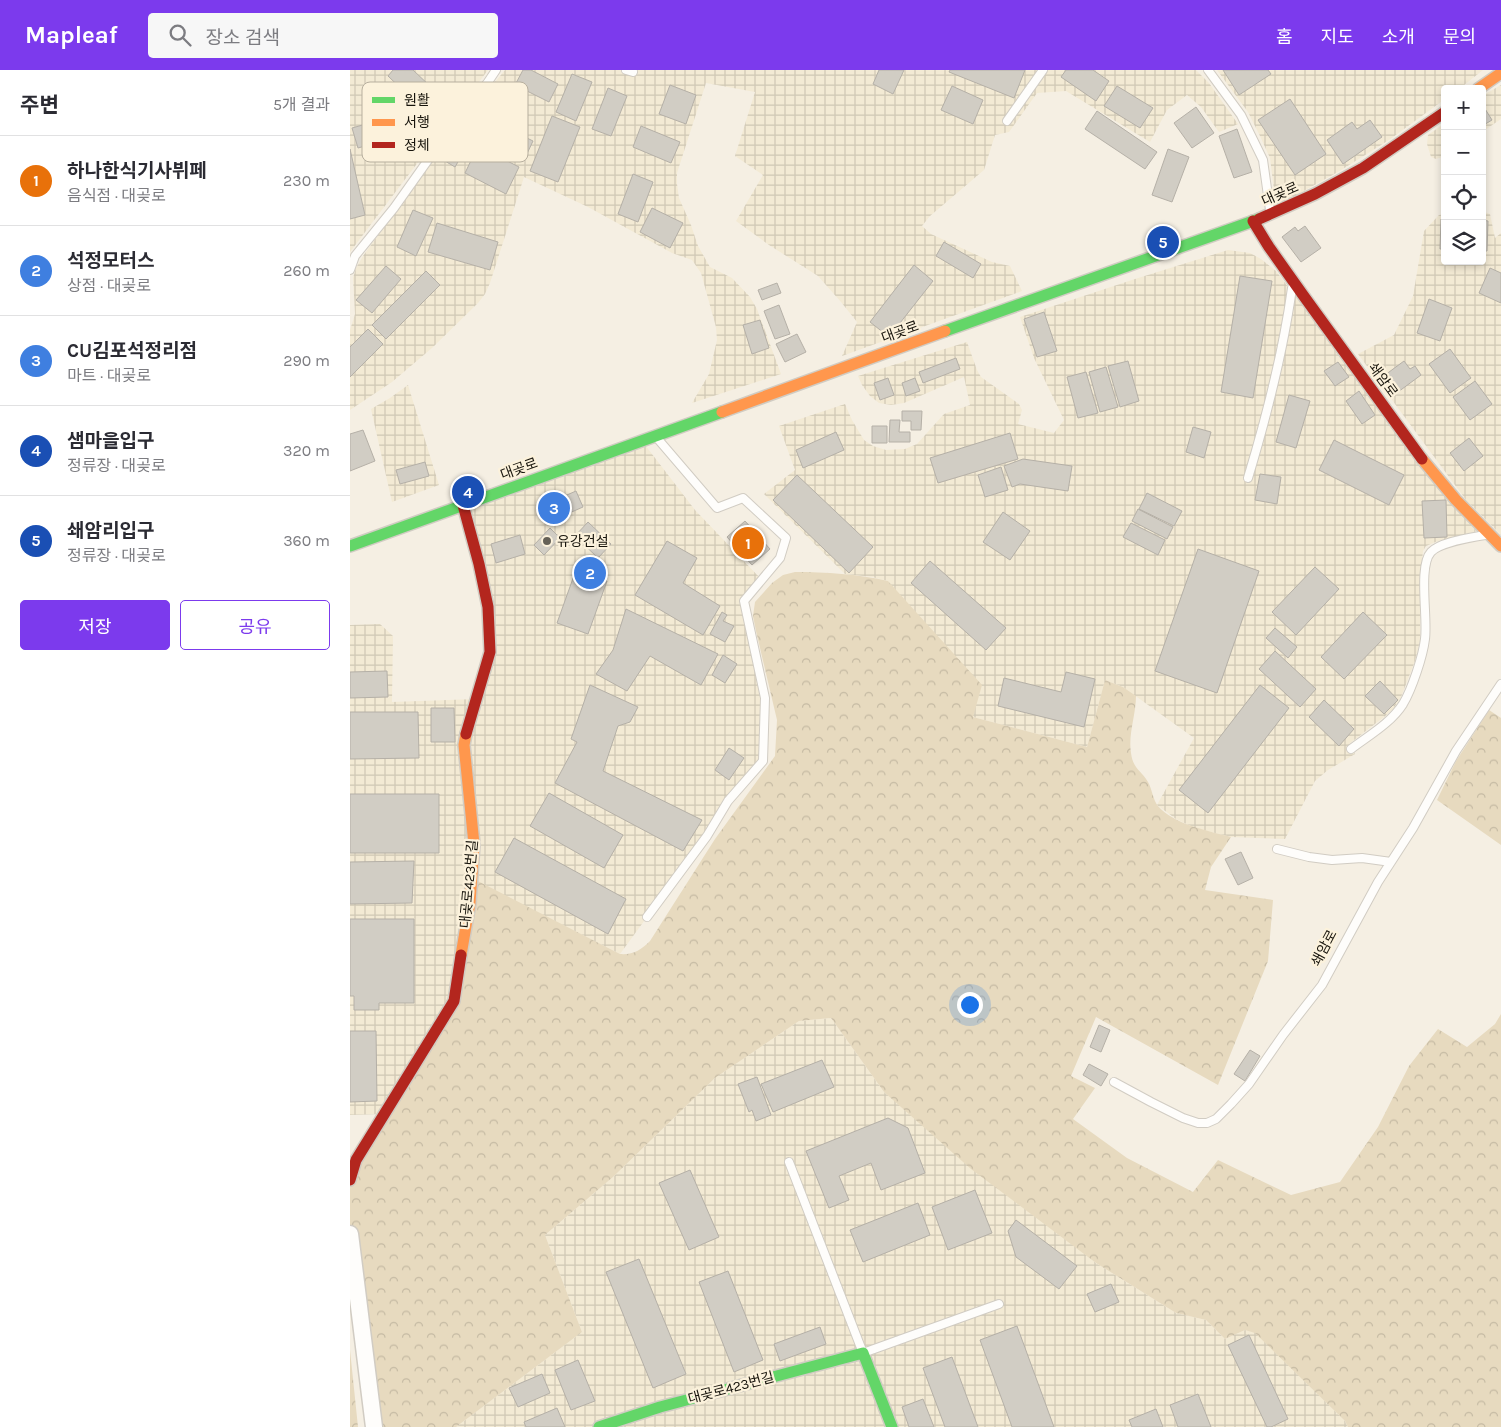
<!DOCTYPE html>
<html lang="ko">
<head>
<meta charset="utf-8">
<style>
	:root { --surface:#fff; --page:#f7f7f7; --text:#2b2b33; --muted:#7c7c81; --line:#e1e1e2; --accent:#7c3aed }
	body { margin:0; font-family:Karla,"Noto Sans KR",sans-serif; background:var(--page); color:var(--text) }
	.controls { position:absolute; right:15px; top:15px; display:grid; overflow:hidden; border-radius:5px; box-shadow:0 2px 8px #0003 }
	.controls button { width:45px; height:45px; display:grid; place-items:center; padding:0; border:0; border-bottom:1px solid var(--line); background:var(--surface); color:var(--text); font:25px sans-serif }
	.you { position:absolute; left:619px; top:934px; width:18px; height:18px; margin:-12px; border:4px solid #fff; border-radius:50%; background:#1a73e8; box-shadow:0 0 0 8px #1a73e833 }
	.badge { display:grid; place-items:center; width:32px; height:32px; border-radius:50%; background:var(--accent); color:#fff; font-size:16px; font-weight:700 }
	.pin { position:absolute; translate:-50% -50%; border:2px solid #fff; box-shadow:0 1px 5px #0006 }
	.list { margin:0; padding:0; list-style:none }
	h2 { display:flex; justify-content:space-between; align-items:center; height:65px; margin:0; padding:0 20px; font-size:21px }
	h2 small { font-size:16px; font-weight:400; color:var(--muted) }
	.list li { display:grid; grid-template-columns:32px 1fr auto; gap:15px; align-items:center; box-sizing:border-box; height:90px; padding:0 20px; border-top:1px solid var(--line) }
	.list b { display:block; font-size:19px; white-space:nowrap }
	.list p { margin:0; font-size:16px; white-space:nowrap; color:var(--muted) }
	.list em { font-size:16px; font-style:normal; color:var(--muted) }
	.actions { display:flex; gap:10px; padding:15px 20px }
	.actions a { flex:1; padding:11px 0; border:1px solid var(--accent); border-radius:5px; text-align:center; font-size:18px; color:var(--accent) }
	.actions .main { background:var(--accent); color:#fff }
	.icon { flex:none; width:28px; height:28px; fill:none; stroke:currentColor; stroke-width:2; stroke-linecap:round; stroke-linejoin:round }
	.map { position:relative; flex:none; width:1151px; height:1357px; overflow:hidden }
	header { display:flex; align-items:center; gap:30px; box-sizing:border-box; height:70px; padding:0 25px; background:var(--accent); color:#fff }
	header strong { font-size:24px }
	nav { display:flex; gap:28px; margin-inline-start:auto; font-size:18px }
	.search { width:350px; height:45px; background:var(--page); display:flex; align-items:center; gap:12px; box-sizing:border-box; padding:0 18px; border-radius:5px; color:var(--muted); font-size:19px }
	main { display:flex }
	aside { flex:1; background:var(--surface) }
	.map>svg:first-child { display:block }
	.industrial { fill:url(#industrial-grid) }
	.forest { fill:url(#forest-crowns) }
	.building { fill:#d1cdc4; stroke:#b5b0a7 }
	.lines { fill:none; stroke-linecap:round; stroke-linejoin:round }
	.lane-casing { stroke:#d1ccc3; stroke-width:10 }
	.street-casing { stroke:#d1ccc3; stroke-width:19 }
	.fast-casing { stroke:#d1ccc3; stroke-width:14 }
	.slow-casing { stroke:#d1ccc3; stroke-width:14 }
	.jam-casing { stroke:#d1ccc3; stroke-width:14 }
	.lane { stroke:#fefdfb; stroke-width:8 }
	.street { stroke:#fefdfb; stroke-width:16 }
	.fast { stroke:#63d668; stroke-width:11 }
	.slow { stroke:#ff974d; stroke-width:11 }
	.jam { stroke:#b3261e; stroke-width:11 }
	.poi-dot { fill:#656157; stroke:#fcf2dc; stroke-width:2 }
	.labels { text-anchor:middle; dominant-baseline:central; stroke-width:4.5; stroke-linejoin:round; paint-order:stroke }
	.street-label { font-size:14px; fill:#17140c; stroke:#fcf2dc }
	.poi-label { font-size:14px; fill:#17140c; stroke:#fcf2dc; text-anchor:start }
	.key { fill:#fcf2dc; stroke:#b7af9e; stroke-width:1 }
	.key-label { font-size:14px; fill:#17140c }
</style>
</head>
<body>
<header>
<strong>Mapleaf</strong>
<div class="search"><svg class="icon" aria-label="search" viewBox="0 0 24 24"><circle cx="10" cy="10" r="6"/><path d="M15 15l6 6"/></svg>장소 검색</div>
<nav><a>홈</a><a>지도</a><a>소개</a><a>문의</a></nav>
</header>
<main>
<aside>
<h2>주변<small>5개 결과</small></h2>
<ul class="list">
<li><span class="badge" style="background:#e8710a">1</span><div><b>하나한식기사뷔페</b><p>음식점 · 대곶로</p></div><em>230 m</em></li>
<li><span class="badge" style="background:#3f7fe0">2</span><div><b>석정모터스</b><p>상점 · 대곶로</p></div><em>260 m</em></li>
<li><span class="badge" style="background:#3f7fe0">3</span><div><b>CU김포석정리점</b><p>마트 · 대곶로</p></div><em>290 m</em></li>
<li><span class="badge" style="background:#1a4fb4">4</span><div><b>샘마을입구</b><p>정류장 · 대곶로</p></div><em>320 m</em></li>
<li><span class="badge" style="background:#1a4fb4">5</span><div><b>쇄암리입구</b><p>정류장 · 대곶로</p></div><em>360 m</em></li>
</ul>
<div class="actions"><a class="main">저장</a><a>공유</a></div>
</aside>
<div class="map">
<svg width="1151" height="1357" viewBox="0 0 1151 1357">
	<defs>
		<pattern id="industrial-grid" width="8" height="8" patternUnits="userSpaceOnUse" patternTransform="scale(1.25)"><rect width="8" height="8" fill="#f3ead4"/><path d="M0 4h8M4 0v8" fill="none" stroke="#d0c8b5"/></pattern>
		<pattern id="forest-crowns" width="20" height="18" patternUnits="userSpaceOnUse" patternTransform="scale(1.25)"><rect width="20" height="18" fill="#e7dabf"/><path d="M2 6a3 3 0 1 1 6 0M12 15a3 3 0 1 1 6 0" fill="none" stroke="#c5baa3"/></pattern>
	</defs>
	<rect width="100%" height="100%" fill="#f5efe3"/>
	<path class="industrial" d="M 0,0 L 138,0 L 0,182 Z
		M 155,0 L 846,0 L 859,13 L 888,54 L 869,62 L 851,37 L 837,25 L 817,40 L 800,72 L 716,21 L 687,23 L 659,62 L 645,65 L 634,100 L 580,146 L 572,156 L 581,164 L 642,192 L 660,196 L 672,221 L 492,286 L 507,252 L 491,232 L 468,206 L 419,175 L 386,151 L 413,105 L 385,86 L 405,22 L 356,13 L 327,103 L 327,114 L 329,128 L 341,155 L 348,176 L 360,197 L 382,208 L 400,227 L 407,239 L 431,304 L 342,333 L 359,304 L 367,270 L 366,257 L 351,203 L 342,190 L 322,183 L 238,137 L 174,107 L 140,213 L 135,224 L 128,233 L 82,278 L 42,312 L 0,340 L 0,260 L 5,244 L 3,208 L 6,198 L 13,186 L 101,65 Z
		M 867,0 L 1133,0 L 1109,19 L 1095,19 L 1095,29 L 1039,70 L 988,102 L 932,133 L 925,128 L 920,88 L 910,66 L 898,42 Z
		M 1151,15 L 1151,49 L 1132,62 L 1132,26 Z
		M 1095,53 L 1095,86 L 1086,89 L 1081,87 L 1077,74 L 1078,65 Z
		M 1132,141 L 1140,144 L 1145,168 L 1151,163 L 1151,465 L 1116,430 L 1008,284 L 1044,265 L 1063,226 L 1074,161 L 1089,145 L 1095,144 L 1095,191 L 1132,191 Z
		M 878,180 L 900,183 L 911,189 L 926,201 L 1126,461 L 1123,463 L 1088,471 L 1076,476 L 1073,481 L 1070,508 L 1070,571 L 1065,591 L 1051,627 L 1043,639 L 1034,647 L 999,674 L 1005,684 L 978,700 L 965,711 L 935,769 L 881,767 L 845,758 L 826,749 L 807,735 L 844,668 L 773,617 L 755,610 L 737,677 L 623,647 L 538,511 L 522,507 L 495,504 L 414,424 L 445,400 L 429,356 L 495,334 L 502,350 L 514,370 L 523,376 L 536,380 L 555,379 L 567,374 L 594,344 L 620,335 L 614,307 L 554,333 L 541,335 L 529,333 L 520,326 L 512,315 L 508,306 L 617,272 L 627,300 L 631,307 L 669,334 L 672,340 L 668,354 L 704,363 L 714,350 L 684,288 L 670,247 L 785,209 Z
		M 58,315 L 89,415 L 42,432 L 21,339 L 40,328 Z
		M 292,371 L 345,440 L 412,510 L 394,531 L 415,628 L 413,691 L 378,731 L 335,795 L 270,884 L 122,809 L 104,931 L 35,1044 L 0,1045 L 0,555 L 30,554 L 43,566 L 42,632 L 126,629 L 140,582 L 113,435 Z
		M 481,948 L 534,1022 L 746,1193 L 826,1243 L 856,1250 L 875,1269 L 895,1260 L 905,1262 L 995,1351 L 998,1357 L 106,1357 L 232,1262 L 195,1165 L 263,1107 L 365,1008 L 449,951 Z"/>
	<path class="forest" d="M 445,502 C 476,502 508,504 538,511 L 632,615 L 623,647 L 737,677 L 755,610 L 773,617 L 786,626 C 786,645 778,664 781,683 C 783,699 791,700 798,712 C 802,719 803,730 808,736 C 823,754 859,761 881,767 L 861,797 L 855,820 L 923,830 L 918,891 L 868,1015 L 746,947 L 721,1006 L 745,1018 L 723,1049 L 777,1088 L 843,1122 L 868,1090 L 941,1125 L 990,1112 L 1028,1057 L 1059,996 L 1088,959 L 1117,977 L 1145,954 L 1151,944 L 1151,1357 L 998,1357 L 995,1351 L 905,1263 L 895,1260 L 875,1269 L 856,1250 L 826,1243 L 746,1193 L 621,1099 L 534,1022 L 481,948 L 449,951 L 365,1008 L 263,1107 L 195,1165 L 232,1262 L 106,1357 L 24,1357 L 0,1164 L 0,1110 L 104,931 L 122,808 L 270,884 C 283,885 291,880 300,871 L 365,769 L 425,686 L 427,650 L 406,561 L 403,546 L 405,532 L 422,513 L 433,505 Z
		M 1139,640 L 1151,648 L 1151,775 L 1087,730 L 1106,691 Z
		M 0,1280 L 8,1357 L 0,1357 Z"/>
	<path class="building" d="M 43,0 L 63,0 L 81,17 L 66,33 L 38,6 Z
		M 173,0 L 181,0 L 208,14 L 199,32 L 165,15 Z
		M 529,0 L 554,0 L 543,24 L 523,14 Z
		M 600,0 L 675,0 L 664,28 L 599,2 Z
		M 716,0 L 743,0 L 759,11 L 746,31 L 711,7 Z
		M 873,0 L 918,0 L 921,4 L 889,25 Z
		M 222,4 L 242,12 L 226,51 L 206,42 Z
		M 320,15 L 346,25 L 336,54 L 309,44 Z
		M 602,16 L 633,30 L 623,54 L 591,40 Z
		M 767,16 L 803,38 L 790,58 L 754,36 Z
		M 258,18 L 277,26 L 261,66 L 242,59 Z
		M 940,29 L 976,84 L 945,105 L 908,50 Z
		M 1132,34 L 1142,50 L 1132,56 Z
		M 846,37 L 864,63 L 842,78 L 824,53 Z
		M 747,41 L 807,82 L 795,99 L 735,59 Z
		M 202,46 L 230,57 L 208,112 L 180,101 Z
		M 1020,50 L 1032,67 L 993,94 L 977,70 L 1002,52 L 1007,59 Z
		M 147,53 L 183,71 L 174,90 L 138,72 Z
		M 16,54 L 22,74 L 8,78 L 2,58 Z
		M 291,56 L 330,72 L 321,93 L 283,77 Z
		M 887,59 L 902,102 L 884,108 L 869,66 Z
		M 105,62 L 120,71 L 105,97 L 90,88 Z
		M 128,76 L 169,97 L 156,124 L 115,103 Z
		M 0,79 L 15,145 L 0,149 Z
		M 818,79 L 839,87 L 822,132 L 802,125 Z
		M 283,104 L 303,112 L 288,152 L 268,144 Z
		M 302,138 L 333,153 L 320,178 L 290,162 Z
		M 63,140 L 83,148 L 66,186 L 47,177 Z
		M 1091,149 L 1095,149 L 1095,179 L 1090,179 Z
		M 1132,150 L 1138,151 L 1137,181 L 1132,181 Z
		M 87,153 L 148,172 L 140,200 L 78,182 Z
		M 955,156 L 971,178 L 951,192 L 932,167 L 945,157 L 948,161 Z
		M 594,172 L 631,194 L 623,208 L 586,186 Z
		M 564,195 L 583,211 L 539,267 L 520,252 Z
		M 36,196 L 51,209 L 22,243 L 6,230 Z
		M 1140,198 L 1151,203 L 1151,233 L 1129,223 Z
		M 76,201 L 90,215 L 36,269 L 22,255 Z
		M 890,206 L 922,211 L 903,328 L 871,322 Z
		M 427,213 L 431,223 L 412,230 L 408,220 Z
		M 1079,229 L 1102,238 L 1090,271 L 1067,263 Z
		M 429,235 L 440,264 L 425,269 L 414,241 Z
		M 694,242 L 707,281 L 687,287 L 674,249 Z
		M 410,250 L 419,278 L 402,284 L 393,255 Z
		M 18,259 L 33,274 L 0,307 L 0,277 Z
		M 447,264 L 456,282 L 435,292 L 426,274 Z
		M 1100,279 L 1121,308 L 1100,323 L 1079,294 Z
		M 606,288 L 610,299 L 573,313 L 569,302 Z
		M 778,291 L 789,331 L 770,337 L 758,296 Z
		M 1054,291 L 1060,299 L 1065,296 L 1071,305 L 1048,322 L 1035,305 Z
		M 988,292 L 999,307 L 985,316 L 974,301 Z
		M 756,297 L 768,337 L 750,342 L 739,302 Z
		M 736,302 L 748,343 L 728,348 L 717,307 Z
		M 538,308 L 544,325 L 530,330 L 524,313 Z
		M 565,308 L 570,321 L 556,326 L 552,313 Z
		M 1125,311 L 1142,334 L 1120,350 L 1103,327 Z
		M 1009,321 L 1025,345 L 1012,354 L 996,331 Z
		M 939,325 L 960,331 L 946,378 L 926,372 Z
		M 552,341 L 572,341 L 571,360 L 561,360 L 561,351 L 552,351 Z
		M 540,350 L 550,350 L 549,362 L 560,362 L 560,372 L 539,372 Z
		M 522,356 L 537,356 L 537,373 L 522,373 Z
		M 843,357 L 861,362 L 854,388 L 836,382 Z
		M 13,360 L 25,391 L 0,401 L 0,364 Z
		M 486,362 L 494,380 L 453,398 L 446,380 Z
		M 660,363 L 668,389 L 588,413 L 580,388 Z
		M 1119,368 L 1133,386 L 1114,401 L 1100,383 Z
		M 984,370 L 1054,405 L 1039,435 L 969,400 Z
		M 673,389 L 722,396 L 718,421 L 670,414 L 662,417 L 654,396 Z
		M 75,392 L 79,406 L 50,414 L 46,400 Z
		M 651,397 L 658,420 L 635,427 L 628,405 Z
		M 910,404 L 931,407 L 927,434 L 905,430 Z
		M 447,405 L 523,477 L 499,503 L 423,430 Z
		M 226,421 L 233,437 L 201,451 L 194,435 Z
		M 797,423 L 832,441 L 824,456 L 789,439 Z
		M 1096,430 L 1097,467 L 1074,468 L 1072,431 Z
		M 788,439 L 823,457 L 817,469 L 782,451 Z
		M 653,442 L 680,461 L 660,490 L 633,472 Z
		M 395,451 L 420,479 L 402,495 L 377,467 Z
		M 238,452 L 261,474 L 248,488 L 225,466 Z
		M 781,453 L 815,470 L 808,485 L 773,467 Z
		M 200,458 L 210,468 L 194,485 L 184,475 Z
		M 170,465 L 175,484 L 146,493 L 141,474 Z
		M 317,471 L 347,488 L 333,513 L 370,536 L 353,565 L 285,525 Z
		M 848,479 L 909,501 L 867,623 L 805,601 Z
		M 580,491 L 656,558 L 636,580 L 561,513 Z
		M 965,497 L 989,519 L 946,565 L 922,542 Z
		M 226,500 L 257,511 L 238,564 L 207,553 Z
		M 276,539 L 368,584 L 351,615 L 300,586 L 277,621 L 246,604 L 263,580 Z
		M 372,542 L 377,545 L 373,551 L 384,556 L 375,572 L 360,564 Z
		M 1013,542 L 1037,565 L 994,609 L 971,587 Z
		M 925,558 L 947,577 L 938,588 L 916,568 Z
		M 925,581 L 966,619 L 950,637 L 909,599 Z
		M 373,585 L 387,594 L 375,613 L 362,605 Z
		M 37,601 L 38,627 L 0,628 L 0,602 Z
		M 716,602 L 745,609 L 734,657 L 648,636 L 654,608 L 711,622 Z
		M 1030,611 L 1048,630 L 1034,644 L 1015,626 Z
		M 240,615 L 288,637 L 280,652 L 268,656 L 253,701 L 352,750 L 333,781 L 205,713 L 227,672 L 221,669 Z
		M 910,615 L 939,638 L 858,743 L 829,720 Z
		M 974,630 L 1004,659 L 989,676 L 959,647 Z
		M 81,638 L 104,638 L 105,672 L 81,672 Z
		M 0,642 L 68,642 L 69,688 L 0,689 Z
		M 379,678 L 394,688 L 379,710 L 365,700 Z
		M 199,723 L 273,765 L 254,798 L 180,756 Z
		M 0,724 L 89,724 L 89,783 L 0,783 Z
		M 164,768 L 276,829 L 258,864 L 145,802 Z
		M 891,782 L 903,808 L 888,815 L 875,789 Z
		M 64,791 L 62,833 L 0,834 L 0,792 Z
		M 0,849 L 64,849 L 64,933 L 29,933 L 29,940 L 4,940 L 4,926 L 0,926 Z
		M 749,955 L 760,960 L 751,982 L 740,977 Z
		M 0,961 L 26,961 L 27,1031 L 0,1032 Z
		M 900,980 L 910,986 L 895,1011 L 884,1004 Z
		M 472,990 L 484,1017 L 423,1042 L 411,1014 Z
		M 739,994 L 758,1004 L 751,1016 L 733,1005 Z
		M 407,1007 L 421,1045 L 406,1051 L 402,1040 L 399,1042 L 388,1014 Z
		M 538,1048 L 558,1058 L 575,1103 L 531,1120 L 521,1093 L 489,1106 L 499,1130 L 479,1138 L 456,1081 Z
		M 340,1100 L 369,1167 L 339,1180 L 309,1113 Z
		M 625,1120 L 642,1163 L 598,1180 L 582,1137 Z
		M 568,1133 L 580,1165 L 513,1192 L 500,1160 Z
		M 666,1150 L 727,1196 L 709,1219 L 666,1187 L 658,1161 Z
		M 289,1189 L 336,1304 L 303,1318 L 256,1202 Z
		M 378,1201 L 413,1290 L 384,1302 L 349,1212 Z
		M 761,1214 L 769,1232 L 745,1242 L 737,1224 Z
		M 667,1256 L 704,1357 L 662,1357 L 630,1270 Z
		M 470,1257 L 476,1274 L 430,1291 L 424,1274 Z
		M 899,1265 L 938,1349 L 921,1357 L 917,1357 L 878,1275 Z
		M 602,1287 L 628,1357 L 595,1357 L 573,1298 Z
		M 228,1290 L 245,1331 L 221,1340 L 205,1300 Z
		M 192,1304 L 200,1323 L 168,1337 L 159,1318 Z
		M 848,1324 L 861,1357 L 828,1357 L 820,1335 Z
		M 573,1329 L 584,1357 L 559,1357 L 552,1337 Z
		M 207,1338 L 215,1357 L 176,1357 L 174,1352 Z
		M 806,1339 L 813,1357 L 782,1357 L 779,1350 Z"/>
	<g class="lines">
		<defs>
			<path id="lane" d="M 276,0 L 283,2
				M 858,0 L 891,45 L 913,90 L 920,140
				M 657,51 L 693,0
				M 0,200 L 5,186 L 44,138 L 88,76 L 138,12 L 146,0
				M 898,408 C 917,345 933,283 942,218
				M 1001,679 C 1018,666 1041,653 1053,634 C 1062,619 1073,586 1075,569 C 1078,548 1068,496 1081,482 C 1090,472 1120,468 1135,465
				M 927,779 L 959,787 L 982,790 L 1012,788 L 1041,792
				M 297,847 L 357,766 L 378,731 L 413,691 L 415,628 L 394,531 L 430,488 L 436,468 L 393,428 L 367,438 L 307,368
				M 764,1012 L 801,1032 L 833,1048 L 848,1053 L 857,1053 L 866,1049 L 881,1034 L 899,1014 L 933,965 L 972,915 L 1028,812 L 1063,758 L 1106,681 L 1151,614
				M 439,1092 L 513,1283 L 649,1234"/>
			<path id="street" d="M 0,1164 L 24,1357"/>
			<path id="fast" d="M 595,261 L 909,149
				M 0,476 L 372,342
				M 249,1357 L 310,1337 L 513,1283 L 542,1357"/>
			<path id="slow" d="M 1128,19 L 1151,3
				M 372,342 L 595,261
				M 1072,389 L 1106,430 L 1151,476
				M 111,885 L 120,833 L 124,774 L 114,675 L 116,664"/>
			<path id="jam" d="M 909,149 L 965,124 L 1013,98 L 1095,42
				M 903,151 L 919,177 L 953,225 L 1072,389
				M 113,435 L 129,494 L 138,537 L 140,582 L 116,664
				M 0,1110 L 6,1090 L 104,931 L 111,885"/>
		</defs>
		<use href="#lane" class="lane-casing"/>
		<use href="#street" class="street-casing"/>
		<use href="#fast" class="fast-casing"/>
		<use href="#slow" class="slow-casing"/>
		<use href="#jam" class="jam-casing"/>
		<use href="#lane" class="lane"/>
		<use href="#street" class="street"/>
		<use href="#fast" class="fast"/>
		<use href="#slow" class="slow"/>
		<use href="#jam" class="jam"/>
	</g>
	<circle class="poi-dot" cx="197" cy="471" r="5"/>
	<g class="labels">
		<g class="street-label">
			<text transform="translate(930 124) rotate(-24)">대곶로</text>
			<text transform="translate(550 262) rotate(-20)">대곶로</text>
			<text transform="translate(1033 310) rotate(54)">쇄암로</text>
			<text transform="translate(169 399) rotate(-20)">대곶로</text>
			<text transform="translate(119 814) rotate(-85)">대곶로423번길</text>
			<text transform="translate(974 878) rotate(-62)">쇄암로</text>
			<text transform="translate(381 1318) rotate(-15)">대곶로423번길</text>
		</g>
		<g class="poi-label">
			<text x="207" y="471">유강건설</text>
		</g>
	</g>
	<rect x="12" y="12" width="166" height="80" rx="8" class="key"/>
	<rect x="22" y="27" width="23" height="6" fill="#63d668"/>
	<rect x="22" y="49" width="23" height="7" fill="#ff974d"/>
	<rect x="22" y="72" width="23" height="6" fill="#b3261e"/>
	<g class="key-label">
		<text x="54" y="35">원활</text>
		<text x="54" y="57">서행</text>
		<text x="54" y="80">정체</text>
	</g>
</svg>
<div class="controls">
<button>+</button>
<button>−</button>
<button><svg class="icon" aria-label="locate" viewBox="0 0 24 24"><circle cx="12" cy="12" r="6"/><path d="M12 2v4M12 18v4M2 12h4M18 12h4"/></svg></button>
<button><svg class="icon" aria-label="layers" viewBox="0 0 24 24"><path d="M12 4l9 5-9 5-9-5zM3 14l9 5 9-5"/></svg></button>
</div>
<div class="you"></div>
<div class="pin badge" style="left:398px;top:473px;background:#e8710a">1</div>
<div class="pin badge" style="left:240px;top:503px;background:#3f7fe0">2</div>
<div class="pin badge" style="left:204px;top:438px;background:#3f7fe0">3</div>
<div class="pin badge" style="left:118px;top:422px;background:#1a4fb4">4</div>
<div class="pin badge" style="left:813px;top:172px;background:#1a4fb4">5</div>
</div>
</main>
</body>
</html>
